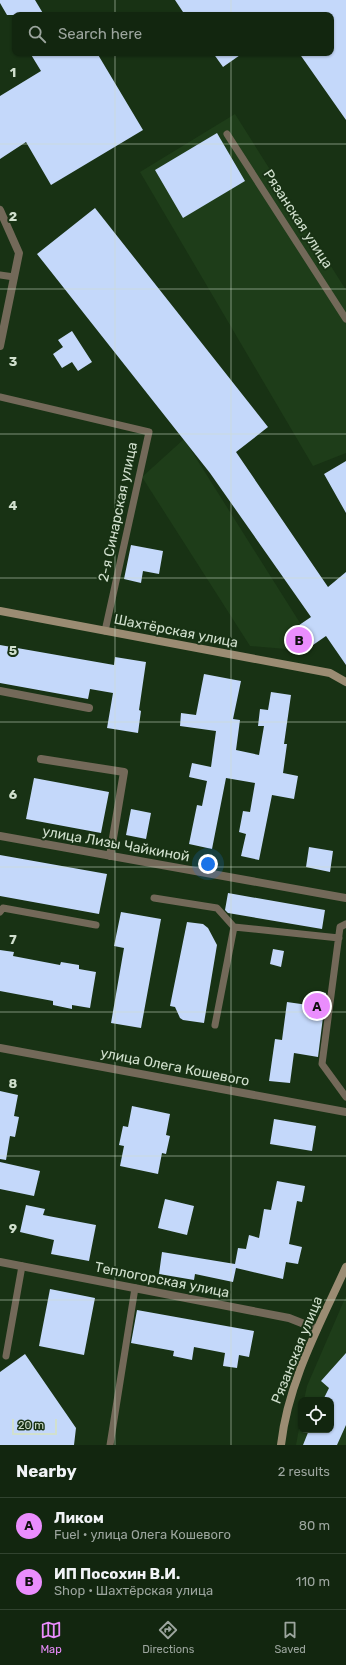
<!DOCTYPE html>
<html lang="en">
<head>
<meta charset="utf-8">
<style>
	:root { --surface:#12260f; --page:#1f321d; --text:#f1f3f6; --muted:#9ca59e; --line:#31432f; --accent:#ea8dfd }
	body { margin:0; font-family:Rubik,sans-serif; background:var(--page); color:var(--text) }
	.controls { position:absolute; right:12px; bottom:12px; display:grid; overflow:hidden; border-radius:8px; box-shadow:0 1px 3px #0004 }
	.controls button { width:36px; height:36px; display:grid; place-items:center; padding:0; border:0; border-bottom:1px solid var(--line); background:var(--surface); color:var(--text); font:20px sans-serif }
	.scale { position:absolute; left:12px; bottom:10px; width:45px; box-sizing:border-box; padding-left:4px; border:2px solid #d1e0ce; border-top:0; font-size:11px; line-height:14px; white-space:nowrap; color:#d1e0ce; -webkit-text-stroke:3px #183214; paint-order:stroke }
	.you { position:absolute; left:208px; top:864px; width:14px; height:14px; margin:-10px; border:3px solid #fff; border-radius:50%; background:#1a73e8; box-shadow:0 0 0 6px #1a73e833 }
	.badge { display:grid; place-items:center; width:26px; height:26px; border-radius:50%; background:var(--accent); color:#111; font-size:13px; font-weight:700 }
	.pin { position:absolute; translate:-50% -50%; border:2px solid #fff; box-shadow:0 1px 4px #0006 }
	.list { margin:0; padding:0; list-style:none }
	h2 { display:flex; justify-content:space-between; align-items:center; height:52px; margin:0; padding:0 16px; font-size:17px }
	h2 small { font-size:13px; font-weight:400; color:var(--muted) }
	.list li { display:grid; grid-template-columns:26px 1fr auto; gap:12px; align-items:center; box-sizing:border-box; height:56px; padding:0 16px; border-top:1px solid var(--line) }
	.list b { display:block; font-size:15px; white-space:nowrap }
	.list p { margin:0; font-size:13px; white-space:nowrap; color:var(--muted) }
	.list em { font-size:13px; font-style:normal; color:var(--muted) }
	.icon { flex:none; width:22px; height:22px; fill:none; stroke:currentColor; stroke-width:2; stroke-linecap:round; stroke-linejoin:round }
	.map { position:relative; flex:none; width:346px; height:1445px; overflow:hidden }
	.search { position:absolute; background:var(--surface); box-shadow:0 1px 3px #0004; left:12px; right:12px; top:12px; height:44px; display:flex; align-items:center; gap:10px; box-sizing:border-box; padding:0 14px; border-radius:8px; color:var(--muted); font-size:15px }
	.sheet { height:164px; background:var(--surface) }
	nav { display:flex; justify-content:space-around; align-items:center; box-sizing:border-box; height:56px; border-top:1px solid var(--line); background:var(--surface); font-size:11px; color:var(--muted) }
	nav a { display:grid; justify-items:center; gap:2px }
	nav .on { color:var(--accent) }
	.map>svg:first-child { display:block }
	.built { fill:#1e3d19 }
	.building { fill:#c4d8fa }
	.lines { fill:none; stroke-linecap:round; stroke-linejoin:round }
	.lane { stroke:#736959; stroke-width:7 }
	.street { stroke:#736959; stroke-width:8 }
	.secondary { stroke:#9b8c73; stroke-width:8 }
	.grid { fill:none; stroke:#d1e0ce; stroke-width:1; stroke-opacity:0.55 }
	.labels { text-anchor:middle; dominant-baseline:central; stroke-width:4; stroke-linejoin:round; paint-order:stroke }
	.street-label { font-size:14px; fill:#d1e0ce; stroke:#183214 }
	.grid-label { font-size:13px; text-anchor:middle; font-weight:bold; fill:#d1e0ce; stroke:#183214; stroke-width:4; stroke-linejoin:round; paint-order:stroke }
</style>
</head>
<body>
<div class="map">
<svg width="346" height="1445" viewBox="0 0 346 1445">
	<rect width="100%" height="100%" fill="#183214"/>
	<path class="built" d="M 235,114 L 346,290 L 346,453 L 313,466 L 140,172 Z
		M 184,439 L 307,634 L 286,649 L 250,646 L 142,477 Z
		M 346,1296 L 346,1445 L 296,1445 L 301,1418 L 301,1430 L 331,1430 L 331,1400 L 304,1400 L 307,1386 Z"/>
	<path class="building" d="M 0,0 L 35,0 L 44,15 L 7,15 L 0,3 Z
		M 175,0 L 346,0 L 346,120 L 299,53 L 331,53 L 331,15 L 185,15 Z
		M 30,53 L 97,53 L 143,130 L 51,185 L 26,142 L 0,159 L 0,96 L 41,71 Z
		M 213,53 L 243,53 L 223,67 Z
		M 217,133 L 245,181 L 183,218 L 155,170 Z
		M 95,208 L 268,427 L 236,452 L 328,587 L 346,572 L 346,665 L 326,636 L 300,654 L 286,634 L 311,617 L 210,473 L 37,254 Z
		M 72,331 L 92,362 L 78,371 L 72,362 L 62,368 L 53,354 L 63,347 L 58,340 Z
		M 346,461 L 346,513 L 324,474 Z
		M 131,545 L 163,551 L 159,574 L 143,571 L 141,583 L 124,579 Z
		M 0,645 L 114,665 L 115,657 L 146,662 L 139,710 L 141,711 L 138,733 L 107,728 L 113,693 L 90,689 L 88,699 L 0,683 Z
		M 204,674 L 241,681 L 233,719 L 240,720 L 236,750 L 259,755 L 264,726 L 258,726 L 260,709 L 268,710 L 271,692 L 291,695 L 284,744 L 287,744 L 283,773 L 298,776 L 294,799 L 272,795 L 259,860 L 241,856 L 246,834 L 239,832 L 243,811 L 250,812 L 255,783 L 226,778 L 212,849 L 189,844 L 197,805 L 202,806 L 207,781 L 189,777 L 192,763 L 211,767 L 216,731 L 180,726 L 181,713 L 196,715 Z
		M 34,778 L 109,792 L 101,833 L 26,819 Z
		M 131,809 L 151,813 L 146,839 L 126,835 Z
		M 309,847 L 333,851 L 330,872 L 306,867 Z
		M 0,855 L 107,874 L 99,914 L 0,896 Z
		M 228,893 L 325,910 L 322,929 L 228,913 L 225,910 Z
		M 121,912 L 161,919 L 141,1028 L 111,1023 L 124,948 L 114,946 Z
		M 187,922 L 203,924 L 208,928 L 217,945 L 204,1023 L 183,1020 L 180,1018 L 175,1007 L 170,1006 Z
		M 273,949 L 284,951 L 281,967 L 270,964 Z
		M 0,950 L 14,952 L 13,956 L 60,965 L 61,962 L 79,965 L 79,969 L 96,972 L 90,1008 L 72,1005 L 72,1009 L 53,1005 L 53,1001 L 0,991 Z
		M 317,991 L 326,993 L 318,1057 L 294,1053 L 290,1083 L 269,1081 L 275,1039 L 282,1040 L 287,1002 L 315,1006 Z
		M 0,1091 L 18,1095 L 14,1116 L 19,1117 L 15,1137 L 10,1136 L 6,1160 L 0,1159 Z
		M 132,1106 L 170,1114 L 166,1135 L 170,1136 L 166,1154 L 162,1153 L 158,1174 L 120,1166 L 124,1146 L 119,1145 L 123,1126 L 128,1127 Z
		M 274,1119 L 316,1126 L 312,1151 L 270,1144 Z
		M 0,1162 L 40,1171 L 34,1196 L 0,1189 Z
		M 277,1181 L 305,1186 L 302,1202 L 297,1201 L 289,1244 L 302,1247 L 298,1264 L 286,1262 L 283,1279 L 236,1268 L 233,1282 L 195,1274 L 194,1280 L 159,1274 L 162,1252 L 235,1264 L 238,1248 L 246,1249 L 249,1235 L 259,1238 L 264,1209 L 271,1210 Z
		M 165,1199 L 194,1206 L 187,1235 L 158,1228 Z
		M 26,1205 L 45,1209 L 43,1215 L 96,1225 L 89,1261 L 51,1254 L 54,1240 L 20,1232 Z
		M 50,1289 L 95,1298 L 84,1355 L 39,1346 Z
		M 137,1310 L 254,1331 L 249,1357 L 239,1355 L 237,1368 L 223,1366 L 225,1353 L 194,1347 L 192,1360 L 173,1356 L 174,1351 L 131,1343 Z
		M 346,1353 L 346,1425 L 337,1445 L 303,1445 L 309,1430 L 331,1430 L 331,1400 L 323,1400 L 329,1388 L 321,1381 Z
		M 25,1354 L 76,1428 L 74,1445 L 0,1445 L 0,1372 Z"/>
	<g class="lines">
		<path class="lane" d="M 227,134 L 346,319
			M 0,275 L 14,277
			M 0,397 L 149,432 L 105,631
			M 154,898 L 217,908 L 234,927 L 339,938
			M 0,912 L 3,908 L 96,925
			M 346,924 L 340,927 L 322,1064 L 346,1097
			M 215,1025 L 234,927
			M 6,1356 L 22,1266
			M 110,1445 L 135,1288"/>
		<path class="street" d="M 0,210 L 19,253 L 0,346
			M 0,691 L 89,708
			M 41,759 L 124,772 L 110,856
			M 0,836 L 346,898
			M 0,1048 L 346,1112
			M 0,1262 L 289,1318 L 317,1329"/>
		<path class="secondary" d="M 0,611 L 330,673 L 346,682
			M 281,1445 C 288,1382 320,1324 346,1267"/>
	</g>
	<path class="grid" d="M 115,0 L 115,15M 231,0 L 231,15M 115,53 L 115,1445M 231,53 L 231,1445M 0,144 L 346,144M 0,289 L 346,289M 0,434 L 346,434M 0,578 L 346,578M 0,722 L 346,722M 0,867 L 346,867M 0,1012 L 346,1012M 0,1156 L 346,1156M 0,1300 L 346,1300"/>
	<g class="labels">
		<g class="street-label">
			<text transform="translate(298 219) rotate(57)">Рязанская улица</text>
			<text transform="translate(118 512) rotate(-78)">2-я Синарская улица</text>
			<text transform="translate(176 631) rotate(11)">Шахтёрская улица</text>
			<text transform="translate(116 844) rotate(10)">улица Лизы Чайкиной</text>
			<text transform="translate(175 1067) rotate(11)">улица Олега Кошевого</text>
			<text transform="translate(162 1280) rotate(11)">Теплогорская улица</text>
			<text transform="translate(297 1350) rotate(-68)">Рязанская улица</text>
		</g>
	</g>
	<g class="grid-label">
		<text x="13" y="77">1</text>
		<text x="13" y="221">2</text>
		<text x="13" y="366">3</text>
		<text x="13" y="510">4</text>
		<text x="13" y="655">5</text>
		<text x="13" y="799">6</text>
		<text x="13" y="944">7</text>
		<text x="13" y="1088">8</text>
		<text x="13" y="1233">9</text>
	</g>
</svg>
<div class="controls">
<button><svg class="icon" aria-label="locate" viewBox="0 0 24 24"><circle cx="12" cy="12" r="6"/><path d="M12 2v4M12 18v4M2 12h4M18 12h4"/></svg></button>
</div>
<div class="scale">20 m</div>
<div class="you"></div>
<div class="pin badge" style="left:317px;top:1006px">A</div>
<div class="pin badge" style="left:299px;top:640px">B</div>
<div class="search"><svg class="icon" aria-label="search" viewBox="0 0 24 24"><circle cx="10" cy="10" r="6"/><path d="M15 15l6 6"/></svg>Search here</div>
</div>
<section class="sheet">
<h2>Nearby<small>2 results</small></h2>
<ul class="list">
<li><span class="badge">A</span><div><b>Ликом</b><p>Fuel · улица Олега Кошевого</p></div><em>80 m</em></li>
<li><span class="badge">B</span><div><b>ИП Посохин В.И.</b><p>Shop · Шахтёрская улица</p></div><em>110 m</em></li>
</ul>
</section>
<nav>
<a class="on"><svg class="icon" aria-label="map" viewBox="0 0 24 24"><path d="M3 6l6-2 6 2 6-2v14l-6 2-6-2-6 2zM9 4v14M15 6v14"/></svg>Map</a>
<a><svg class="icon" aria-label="directions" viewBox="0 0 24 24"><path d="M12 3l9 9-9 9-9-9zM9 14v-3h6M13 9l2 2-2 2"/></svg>Directions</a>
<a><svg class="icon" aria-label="saved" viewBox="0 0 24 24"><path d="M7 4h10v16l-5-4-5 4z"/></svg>Saved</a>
</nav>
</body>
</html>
